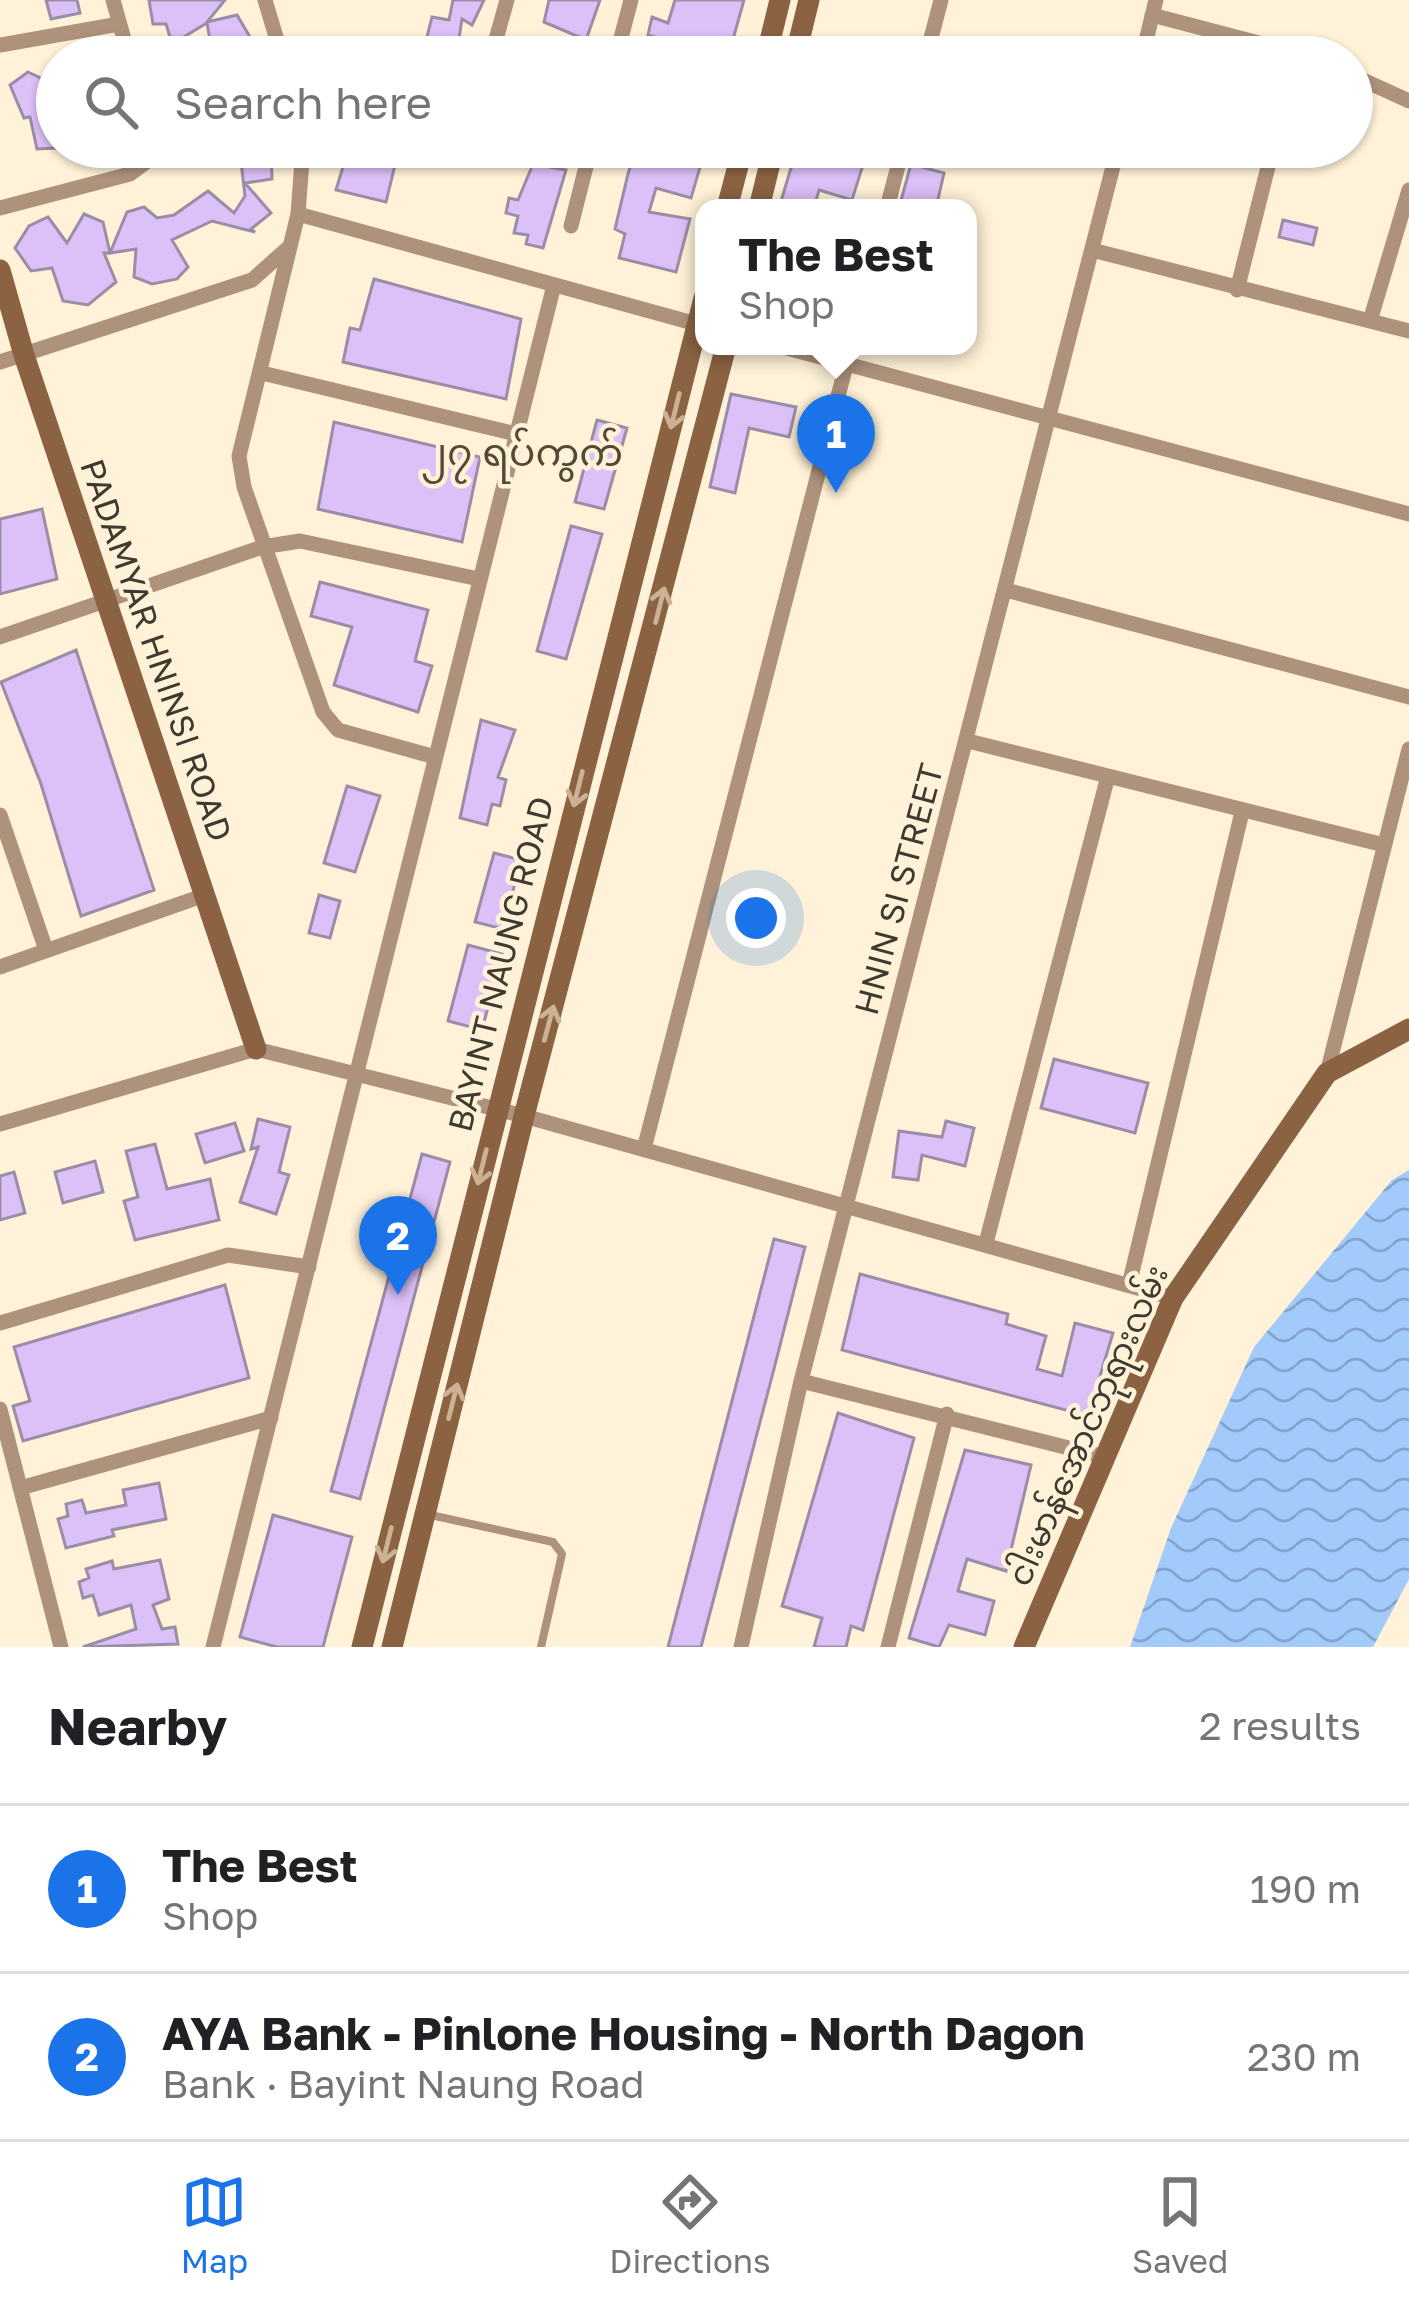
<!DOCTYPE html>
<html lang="en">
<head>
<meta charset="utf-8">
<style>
	:root { --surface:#fff; --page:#f2f2f2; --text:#202124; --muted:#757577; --line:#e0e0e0; --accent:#1a73e8 }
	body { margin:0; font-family:"Golos Text","Noto Sans Myanmar",sans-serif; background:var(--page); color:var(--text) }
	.you { position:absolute; left:756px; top:918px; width:42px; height:42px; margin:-30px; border:9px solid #fff; border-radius:50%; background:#1a73e8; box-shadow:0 0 0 18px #1a73e833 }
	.badge { display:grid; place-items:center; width:78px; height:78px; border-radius:50%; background:var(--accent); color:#fff; font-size:39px; font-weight:700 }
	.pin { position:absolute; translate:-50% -99px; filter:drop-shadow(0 3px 6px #0008) }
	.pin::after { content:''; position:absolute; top:63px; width:42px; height:36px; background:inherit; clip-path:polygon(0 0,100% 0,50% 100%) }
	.popup { position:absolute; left:695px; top:199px; width:282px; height:156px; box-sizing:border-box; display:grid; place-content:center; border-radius:24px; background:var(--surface); filter:drop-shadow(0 3px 9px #0005); font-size:39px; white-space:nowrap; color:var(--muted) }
	.popup b { font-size:45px; color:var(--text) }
	.popup::after { content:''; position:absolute; left:50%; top:100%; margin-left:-24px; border:24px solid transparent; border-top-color:var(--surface) }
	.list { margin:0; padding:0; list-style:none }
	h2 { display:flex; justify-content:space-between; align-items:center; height:156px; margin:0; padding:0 48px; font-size:51px }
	h2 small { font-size:39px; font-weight:400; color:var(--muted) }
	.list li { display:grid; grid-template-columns:78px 1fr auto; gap:36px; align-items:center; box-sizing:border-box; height:168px; padding:0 48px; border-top:3px solid var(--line) }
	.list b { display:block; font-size:45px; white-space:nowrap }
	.list p { margin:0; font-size:39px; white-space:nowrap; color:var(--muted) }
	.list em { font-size:39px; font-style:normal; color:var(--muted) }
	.icon { flex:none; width:66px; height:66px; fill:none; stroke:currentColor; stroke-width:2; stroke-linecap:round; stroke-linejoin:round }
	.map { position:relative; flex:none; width:1409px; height:1647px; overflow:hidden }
	.search { position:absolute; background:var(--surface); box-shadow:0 3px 9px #0004; left:36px; right:36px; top:36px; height:132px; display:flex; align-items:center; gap:30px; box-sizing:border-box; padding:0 42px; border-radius:66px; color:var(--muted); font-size:45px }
	.sheet { height:492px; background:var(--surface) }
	nav { display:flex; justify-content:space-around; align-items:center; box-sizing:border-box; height:168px; border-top:3px solid var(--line); background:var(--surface); font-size:33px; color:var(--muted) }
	nav a { display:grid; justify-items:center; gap:6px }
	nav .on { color:var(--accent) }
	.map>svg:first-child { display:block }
	.water { fill:url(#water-waves) }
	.building { fill:#dcc0f8; stroke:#998ea5; stroke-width:3 }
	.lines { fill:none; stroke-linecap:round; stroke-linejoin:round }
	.lane { stroke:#ae927b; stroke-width:8 }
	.street { stroke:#ae927b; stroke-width:15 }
	.secondary { stroke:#8b6342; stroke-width:21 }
	.oneway { stroke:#cbb294 }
	.labels { text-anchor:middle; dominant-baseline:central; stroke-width:9; stroke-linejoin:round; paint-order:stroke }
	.street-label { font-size:33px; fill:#3f3a30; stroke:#fff2d8 }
	.quarter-label { font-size:39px; fill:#534934; stroke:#fff2d8 }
</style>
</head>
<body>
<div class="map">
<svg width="1409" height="1647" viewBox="0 0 1409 1647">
	<defs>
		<pattern id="water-waves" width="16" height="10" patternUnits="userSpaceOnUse" patternTransform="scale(3)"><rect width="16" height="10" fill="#a2cbfc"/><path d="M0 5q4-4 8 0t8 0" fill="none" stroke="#85a6cc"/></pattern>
	</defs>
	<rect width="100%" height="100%" fill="#fff2d8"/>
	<path class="water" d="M 1409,1170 L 1409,1579 L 1373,1647 L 1130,1647 L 1171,1528 L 1254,1347 L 1392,1180 Z"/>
	<path class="building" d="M 46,0 L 77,0 L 80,13 L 51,19 Z
		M 149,0 L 225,0 L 207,22 L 237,15 L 253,42 L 253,57 L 213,57 L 207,23 L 172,44 L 166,24 L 153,24 Z
		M 453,0 L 484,0 L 472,25 L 462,19 L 458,45 L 444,44 L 440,57 L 422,57 L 432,17 L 449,20 Z
		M 549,0 L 600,0 L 586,40 L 544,22 Z
		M 675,0 L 744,0 L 728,57 L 659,57 L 667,41 L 648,35 L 652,17 L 668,23 Z
		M 28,72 L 51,83 L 57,94 L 57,148 L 37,149 L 30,117 L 24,118 L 10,85 Z
		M 196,147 L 271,147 L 272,179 L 245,183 L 271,213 L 251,229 L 255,232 L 212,221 L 172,240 L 188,267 L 177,279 L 152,284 L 134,277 L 136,249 L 110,253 L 127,212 L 144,207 L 157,218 L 174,215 L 208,191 L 234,213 L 245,196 L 240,153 L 205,165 Z
		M 648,147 L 706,147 L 691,198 L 656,188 L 649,212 L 690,219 L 676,272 L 619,258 L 625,234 L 615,229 L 628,174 L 634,155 L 647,157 Z
		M 839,147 L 866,155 L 852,200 L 819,190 L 814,208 L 779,208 L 796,151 L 834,162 Z
		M 348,150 L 395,165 L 386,202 L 336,190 Z
		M 533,164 L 566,170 L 543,248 L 526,244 L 528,235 L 514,233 L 518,216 L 506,213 L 509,198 L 518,200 Z
		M 911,164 L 944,173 L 936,208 L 899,208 Z
		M 84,214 L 103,222 L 110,253 L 104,253 L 116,282 L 88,305 L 63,301 L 52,268 L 31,271 L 15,248 L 29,226 L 48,217 L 67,243 Z
		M 1283,220 L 1317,228 L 1313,245 L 1279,237 Z
		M 374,279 L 521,319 L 506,399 L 343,362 L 350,328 L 360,330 Z
		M 731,394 L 796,407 L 789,437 L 749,428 L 735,493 L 710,487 Z
		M 597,420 L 627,428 L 604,509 L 575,502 Z
		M 334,422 L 480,457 L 462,542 L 318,509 Z
		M 42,509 L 57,579 L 0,594 L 0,519 Z
		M 571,526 L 602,534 L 566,659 L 537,651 Z
		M 320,582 L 428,610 L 415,661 L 432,666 L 418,712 L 334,685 L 352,627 L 311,616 Z
		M 76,650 L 154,890 L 81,916 L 41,784 L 1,682 Z
		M 481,720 L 515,730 L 498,777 L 506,780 L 500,806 L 492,804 L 487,825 L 460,818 Z
		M 347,786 L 380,796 L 355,872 L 324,863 Z
		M 494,853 L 521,860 L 503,929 L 475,922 Z
		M 319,895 L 340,901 L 330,938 L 309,933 Z
		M 468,945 L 502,954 L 482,1030 L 448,1021 Z
		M 1054,1059 L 1148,1083 L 1135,1133 L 1041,1108 Z
		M 258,1119 L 290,1127 L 279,1172 L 289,1175 L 276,1214 L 240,1202 L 258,1147 L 251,1149 Z
		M 946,1121 L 974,1128 L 965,1166 L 922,1155 L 918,1180 L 893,1177 L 899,1131 L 942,1137 Z
		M 235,1123 L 244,1151 L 205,1163 L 196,1134 Z
		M 155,1144 L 167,1189 L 210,1179 L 219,1220 L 135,1240 L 124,1201 L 138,1197 L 126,1151 Z
		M 422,1154 L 450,1162 L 360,1499 L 331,1491 Z
		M 95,1161 L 103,1192 L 63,1203 L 55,1172 Z
		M 14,1172 L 25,1213 L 0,1220 L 0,1176 Z
		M 774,1239 L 805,1247 L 775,1365 L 701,1647 L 668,1647 Z
		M 860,1274 L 1008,1314 L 1006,1324 L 1046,1336 L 1037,1369 L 1062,1376 L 1075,1323 L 1113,1333 L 1088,1416 L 842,1350 Z
		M 225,1285 L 249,1378 L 23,1441 L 13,1406 L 30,1401 L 14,1347 Z
		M 838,1413 L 914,1438 L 863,1630 L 851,1626 L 846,1647 L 814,1647 L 822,1618 L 782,1606 Z
		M 965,1450 L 1031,1465 L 1006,1571 L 967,1559 L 958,1591 L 994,1601 L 985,1635 L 949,1625 L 939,1647 L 909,1638 Z
		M 159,1483 L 166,1519 L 112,1530 L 114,1536 L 66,1548 L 58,1519 L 68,1516 L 66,1504 L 82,1500 L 86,1513 L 126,1505 L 123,1490 Z
		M 273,1515 L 352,1537 L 323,1647 L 277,1647 L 240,1637 Z
		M 160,1560 L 169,1599 L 153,1605 L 162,1629 L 175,1627 L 178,1644 L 83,1647 L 136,1629 L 131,1605 L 99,1615 L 93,1595 L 83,1598 L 79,1582 L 89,1578 L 86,1569 L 112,1561 L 114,1569 Z"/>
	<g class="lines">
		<path class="lane" d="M 426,1514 L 553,1542 L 562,1554 L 541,1647"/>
		<path class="street" d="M 113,0 L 129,57
			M 265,0 L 282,57
			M 1152,15 L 1312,57
			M 0,45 L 119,24
			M 491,57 L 507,0
			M 616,57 L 631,0
			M 926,57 L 941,0
			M 1142,57 L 1156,0
			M 1352,75 L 1409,101
			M 303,147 L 298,214 L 239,456 L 244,487 L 323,712 L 338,730 L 435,757
			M 0,208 L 130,174 L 153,157 L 152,147
			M 887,208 L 903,147
			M 298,214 L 704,326
			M 571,226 L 591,147
			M 1092,250 L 1409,331
			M 1237,290 L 1273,147
			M 1370,321 L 1409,190
			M 779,346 L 1409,514
			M 0,362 L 252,280 L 289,247
			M 262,373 L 516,434
			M 1006,590 L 1409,697
			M 0,637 L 262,547 L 300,541 L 479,579
			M 968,741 L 1384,845
			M 0,815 L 46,950
			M 0,967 L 205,895
			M 1327,1073 L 1409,749
			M 0,1124 L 256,1049 L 524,1116 L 1173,1298
			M 644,1149 L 851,346
			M 986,1243 L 1108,776
			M 1129,1285 L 1242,812
			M 0,1323 L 228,1255 L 309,1267
			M 801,1381 L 1101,1456
			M 0,1409 L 61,1647
			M 20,1488 L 271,1418
			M 213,1647 L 554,285
			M 741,1647 L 801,1381 L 1118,147
			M 888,1647 L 947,1414"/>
		<path class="secondary" d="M 766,57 L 780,0
			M 795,57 L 809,0
			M 727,208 L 743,147
			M 759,208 L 774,147
			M 0,270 L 24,355 L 256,1049
			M 362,1647 L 704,298
			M 392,1647 L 524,1116 L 726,346
			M 1024,1647 L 1173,1298 L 1327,1073 L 1409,1029"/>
	</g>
	<defs><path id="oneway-shaft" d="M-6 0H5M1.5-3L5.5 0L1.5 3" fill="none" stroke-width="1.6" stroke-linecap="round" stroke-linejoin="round" transform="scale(3)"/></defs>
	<g class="oneway">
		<use href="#oneway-shaft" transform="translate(675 411) rotate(104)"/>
		<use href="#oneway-shaft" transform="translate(660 605) rotate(-76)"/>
		<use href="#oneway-shaft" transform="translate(578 789) rotate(104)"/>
		<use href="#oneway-shaft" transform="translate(549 1023) rotate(-75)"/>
		<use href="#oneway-shaft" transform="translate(482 1167) rotate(104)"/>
		<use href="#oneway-shaft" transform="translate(453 1401) rotate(-76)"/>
		<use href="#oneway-shaft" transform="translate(387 1545) rotate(104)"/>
	</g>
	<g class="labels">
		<g class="street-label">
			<text transform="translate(157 650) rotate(71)">PADAMYAR HNINSI ROAD</text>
			<text transform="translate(898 889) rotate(-75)">HNIN SI STREET</text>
			<text transform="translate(500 964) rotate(-76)">BAYINT NAUNG ROAD</text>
			<text transform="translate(1087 1425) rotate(-66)">ငါးမာန်အောင်ဘုရားလမ်း</text>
		</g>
		<g class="quarter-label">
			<text x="522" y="451">၂၇ ရပ်ကွက်</text>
		</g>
	</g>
</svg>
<div class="you"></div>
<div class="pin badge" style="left:836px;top:493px">1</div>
<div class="popup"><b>The Best</b>Shop</div>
<div class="pin badge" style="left:398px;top:1295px">2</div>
<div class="search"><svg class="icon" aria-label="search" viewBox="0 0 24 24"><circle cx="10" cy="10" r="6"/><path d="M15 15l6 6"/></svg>Search here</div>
</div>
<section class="sheet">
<h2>Nearby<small>2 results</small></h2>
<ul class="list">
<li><span class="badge">1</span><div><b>The Best</b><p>Shop</p></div><em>190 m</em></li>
<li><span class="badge">2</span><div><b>AYA Bank - Pinlone Housing - North Dagon</b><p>Bank · Bayint Naung Road</p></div><em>230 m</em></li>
</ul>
</section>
<nav>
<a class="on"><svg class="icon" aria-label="map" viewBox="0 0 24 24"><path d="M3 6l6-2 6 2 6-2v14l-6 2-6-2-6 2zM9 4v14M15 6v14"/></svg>Map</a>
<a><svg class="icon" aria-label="directions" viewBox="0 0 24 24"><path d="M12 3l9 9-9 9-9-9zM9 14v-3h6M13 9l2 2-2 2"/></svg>Directions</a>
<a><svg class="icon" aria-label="saved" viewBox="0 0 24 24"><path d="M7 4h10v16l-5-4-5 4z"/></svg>Saved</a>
</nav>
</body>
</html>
